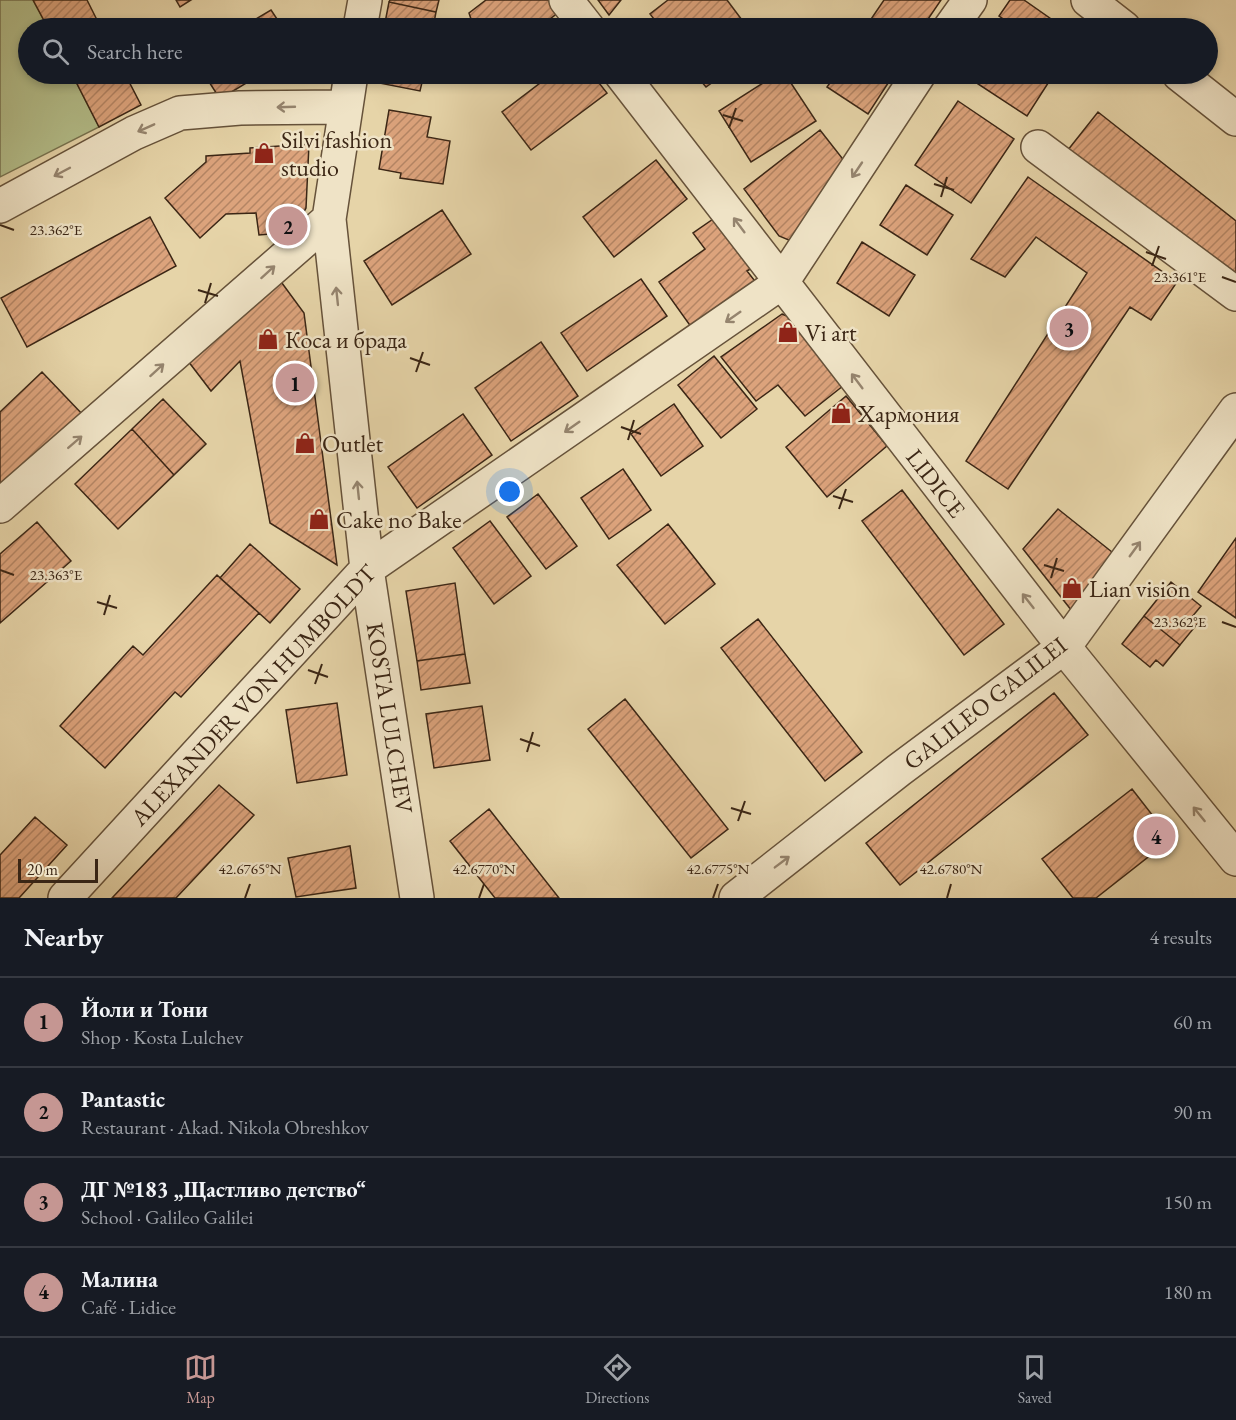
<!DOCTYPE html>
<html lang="en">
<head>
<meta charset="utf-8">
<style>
	:root { --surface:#171b24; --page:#20242c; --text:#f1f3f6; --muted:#9ea1a6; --line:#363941; --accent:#c59692 }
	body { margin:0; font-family:"EB Garamond",serif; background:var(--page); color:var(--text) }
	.scale { position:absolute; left:18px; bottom:15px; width:80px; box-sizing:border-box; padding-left:6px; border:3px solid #3b2615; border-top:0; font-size:16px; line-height:21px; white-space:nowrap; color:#3b2615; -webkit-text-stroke:4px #efe3c6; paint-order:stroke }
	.you { position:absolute; left:510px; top:492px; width:21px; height:21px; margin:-15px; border:4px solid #fff; border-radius:50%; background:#1a73e8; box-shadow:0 0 0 9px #1a73e833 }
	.badge { display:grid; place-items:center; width:39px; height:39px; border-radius:50%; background:var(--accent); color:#111; font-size:20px; font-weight:700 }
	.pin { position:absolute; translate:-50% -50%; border:3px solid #fff; box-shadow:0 2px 6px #0006 }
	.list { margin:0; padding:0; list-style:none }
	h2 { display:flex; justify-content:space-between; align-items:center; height:78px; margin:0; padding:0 24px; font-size:26px }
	h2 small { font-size:20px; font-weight:400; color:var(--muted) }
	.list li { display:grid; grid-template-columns:39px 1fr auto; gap:18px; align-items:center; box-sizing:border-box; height:90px; padding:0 24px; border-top:2px solid var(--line) }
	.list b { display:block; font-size:22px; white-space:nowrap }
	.list p { margin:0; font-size:20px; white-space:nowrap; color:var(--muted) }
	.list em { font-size:20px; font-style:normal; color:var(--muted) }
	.icon { flex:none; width:33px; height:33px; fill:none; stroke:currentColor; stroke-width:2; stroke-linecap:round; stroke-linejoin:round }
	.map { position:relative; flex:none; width:1236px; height:898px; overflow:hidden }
	.search { position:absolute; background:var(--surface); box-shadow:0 3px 9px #0003; left:18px; right:18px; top:18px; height:66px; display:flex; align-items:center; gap:15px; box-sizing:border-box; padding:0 21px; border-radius:33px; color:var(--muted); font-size:22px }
	.sheet { height:438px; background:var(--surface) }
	nav { display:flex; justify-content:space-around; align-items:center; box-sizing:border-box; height:84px; border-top:2px solid var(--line); background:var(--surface); font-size:16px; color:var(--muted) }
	nav a { display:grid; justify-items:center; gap:3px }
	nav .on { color:var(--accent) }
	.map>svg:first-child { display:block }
	.park { fill:#b3bd89; stroke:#77724f; stroke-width:1.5 }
	.building { fill:url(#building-hatch); stroke:#3b2615; stroke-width:1.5 }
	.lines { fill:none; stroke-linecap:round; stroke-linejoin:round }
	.minor-casing { stroke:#66523a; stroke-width:36 }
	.minor { stroke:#efe3c6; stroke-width:33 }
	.oneway { stroke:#95846e }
	.ticks { fill:none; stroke:#3b2615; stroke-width:2 }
	.labels { text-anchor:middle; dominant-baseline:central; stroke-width:5; stroke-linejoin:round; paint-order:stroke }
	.poi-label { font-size:24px; fill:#3b2615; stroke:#efe3c6; text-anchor:start }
	.street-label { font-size:24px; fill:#3b2615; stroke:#efe3c6 }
	.ticks-label { font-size:15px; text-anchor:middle; fill:#3b2615; stroke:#efe3c6; stroke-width:5; stroke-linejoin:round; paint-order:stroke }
</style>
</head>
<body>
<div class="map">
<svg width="1236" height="898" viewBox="0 0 1236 898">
	<defs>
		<pattern id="building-hatch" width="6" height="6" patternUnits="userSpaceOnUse" patternTransform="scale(1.5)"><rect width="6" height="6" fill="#dca37c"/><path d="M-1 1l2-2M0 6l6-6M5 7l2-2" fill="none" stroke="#b48564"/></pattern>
	</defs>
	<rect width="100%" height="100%" fill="#e6d4a8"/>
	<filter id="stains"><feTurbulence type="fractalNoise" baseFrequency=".00333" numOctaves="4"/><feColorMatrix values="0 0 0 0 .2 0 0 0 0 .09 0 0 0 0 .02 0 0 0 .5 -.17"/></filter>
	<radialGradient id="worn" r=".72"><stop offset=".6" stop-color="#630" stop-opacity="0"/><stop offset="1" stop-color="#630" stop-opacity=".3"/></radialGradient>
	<path class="park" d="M 0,0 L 33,0 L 48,28 L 28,28 L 28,74 L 72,74 L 99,127 L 0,177 Z"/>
	<path class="building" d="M 33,0 L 87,0 L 101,28 L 48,28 Z
		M 176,0 L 191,0 L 180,7 Z
		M 390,0 L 439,0 L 436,12 L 389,2 Z
		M 486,0 L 550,0 L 559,12 L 538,28 L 474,28 L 469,13 Z
		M 598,0 L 621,0 L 609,15 Z
		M 668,0 L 727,0 L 748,28 L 661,28 L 650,14 Z
		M 884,0 L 941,0 L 922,28 L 865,28 Z
		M 1010,0 L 1024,0 L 1064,28 L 1017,28 L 999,16 Z
		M 389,2 L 436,12 L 433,28 L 384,28 Z
		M 271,10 L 283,28 L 241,28 Z
		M 72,74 L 125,74 L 141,105 L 99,127 Z
		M 204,74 L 261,74 L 220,99 Z
		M 375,74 L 424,74 L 420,91 L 374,82 Z
		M 552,74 L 592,74 L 607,93 L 531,150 L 502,112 Z
		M 695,74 L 724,74 L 706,87 Z
		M 777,74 L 785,74 L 816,121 L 751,162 L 719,111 Z
		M 836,74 L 894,74 L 868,114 L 827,87 Z
		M 972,74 L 1047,74 L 1052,77 L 1027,116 L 969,78 Z
		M 958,101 L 1014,139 L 971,203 L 915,165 Z
		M 389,110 L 431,117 L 427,137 L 450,141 L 443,184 L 400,178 L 401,173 L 379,169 Z
		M 1098,112 L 1236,221 L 1236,292 L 1064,155 Z
		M 820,130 L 853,172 L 815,202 L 818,223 L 791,241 L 779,236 L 744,189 Z
		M 309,144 L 306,208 L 293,232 L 259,235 L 256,213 L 226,214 L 200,238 L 165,198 L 206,162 L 206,156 L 250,153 L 250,148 Z
		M 656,160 L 687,199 L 614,257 L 583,217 Z
		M 1028,177 L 1177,282 L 1151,320 L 1130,307 L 1008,489 L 966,461 L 1087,273 L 1036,237 L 1005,277 L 971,259 Z
		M 906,185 L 953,215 L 927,255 L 880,225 Z
		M 442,210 L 471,254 L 392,305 L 364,261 Z
		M 719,215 L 755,266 L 747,271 L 758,285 L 694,331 L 659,282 L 705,249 L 693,233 Z
		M 150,217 L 176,266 L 27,347 L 1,298 Z
		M 862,242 L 915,275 L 889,316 L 837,283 Z
		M 279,279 L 304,313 L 337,565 L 270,523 L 240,361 L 211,391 L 185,357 Z
		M 641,279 L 667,316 L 587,371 L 561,333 Z
		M 782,314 L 799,321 L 848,382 L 805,416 L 778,385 L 756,401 L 721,357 Z
		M 541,342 L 578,396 L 511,441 L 475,388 Z
		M 714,356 L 757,409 L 721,438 L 678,385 Z
		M 42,372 L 84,416 L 0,496 L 0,412 Z
		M 846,396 L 887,446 L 827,497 L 786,447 Z
		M 163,399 L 206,444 L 174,475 L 132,429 Z
		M 674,404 L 703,446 L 661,476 L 631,434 Z
		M 463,414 L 492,455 L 417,508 L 388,467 Z
		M 132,429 L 174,475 L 118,529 L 75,484 Z
		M 623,469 L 651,510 L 609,539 L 581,498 Z
		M 902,490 L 1004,624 L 964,655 L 862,521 Z
		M 538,494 L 577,546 L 546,569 L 507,517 Z
		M 1058,509 L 1117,556 L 1072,611 L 1023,549 Z
		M 490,521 L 531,576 L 494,604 L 453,548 Z
		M 37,522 L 71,561 L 0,623 L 0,554 Z
		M 668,524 L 715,584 L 665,624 L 617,565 Z
		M 1236,538 L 1236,618 L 1198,592 Z
		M 250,544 L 300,589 L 270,623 L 220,578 Z
		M 217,575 L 259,613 L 181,697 L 175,692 L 105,768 L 60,726 L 133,646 L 143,655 Z
		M 1171,582 L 1201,606 L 1191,618 L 1198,623 L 1180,645 L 1144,616 Z
		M 455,583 L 465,654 L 417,661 L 406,591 Z
		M 1144,616 L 1180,645 L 1163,666 L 1156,660 L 1150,667 L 1122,644 Z
		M 758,619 L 862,752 L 825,781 L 721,648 Z
		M 465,654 L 470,683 L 421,690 L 417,661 Z
		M 1054,693 L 1088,735 L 900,885 L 866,843 Z
		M 625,699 L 728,829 L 691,858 L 588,729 Z
		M 337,703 L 347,775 L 297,783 L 286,710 Z
		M 482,706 L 490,760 L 434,768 L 426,714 Z
		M 219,785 L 254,815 L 176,898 L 112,898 Z
		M 1132,789 L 1171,839 L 1096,898 L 1073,898 L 1042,859 Z
		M 489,809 L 559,898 L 495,898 L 450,841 Z
		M 35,817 L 67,845 L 19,898 L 0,898 L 0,855 Z
		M 350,846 L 356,888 L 296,897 L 288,858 Z"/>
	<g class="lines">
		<defs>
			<path id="minor" d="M 566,0 L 588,28
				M 1088,0 L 1124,28
				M 360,28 L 365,0
				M 950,28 L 970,0
				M 351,74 L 329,219 L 367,569 L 417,898
				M 621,74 L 1064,647 L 1236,859
				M 1179,74 L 1236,119
				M 1038,147 L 1236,294
				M 0,206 L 134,133 L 180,113 L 240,108 L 345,107
				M 0,506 L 329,219
				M 65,898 L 367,569 L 782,282 L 919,74
				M 736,898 L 899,770 L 1064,647 L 1236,410"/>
		</defs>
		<use href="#minor" class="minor-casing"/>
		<use href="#minor" class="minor"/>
	</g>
	<defs><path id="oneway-shaft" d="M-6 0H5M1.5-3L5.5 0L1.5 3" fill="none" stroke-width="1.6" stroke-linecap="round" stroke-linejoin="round" transform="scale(1.5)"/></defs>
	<g class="oneway">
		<use href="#oneway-shaft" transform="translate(286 107) rotate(178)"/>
		<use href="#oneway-shaft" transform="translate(146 128) rotate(156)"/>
		<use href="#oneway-shaft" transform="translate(857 170) rotate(124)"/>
		<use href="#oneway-shaft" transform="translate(62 172) rotate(152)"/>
		<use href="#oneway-shaft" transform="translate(739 225) rotate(-127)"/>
		<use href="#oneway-shaft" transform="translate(268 272) rotate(-42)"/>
		<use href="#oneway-shaft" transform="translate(337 296) rotate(-96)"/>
		<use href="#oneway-shaft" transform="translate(733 317) rotate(145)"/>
		<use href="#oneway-shaft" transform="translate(157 370) rotate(-42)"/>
		<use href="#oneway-shaft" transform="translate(857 381) rotate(-127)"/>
		<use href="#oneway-shaft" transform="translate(572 427) rotate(145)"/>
		<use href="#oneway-shaft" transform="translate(75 442) rotate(-41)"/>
		<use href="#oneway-shaft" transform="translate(358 490) rotate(-96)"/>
		<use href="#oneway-shaft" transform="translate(1135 549) rotate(-54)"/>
		<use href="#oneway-shaft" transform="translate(1028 601) rotate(-128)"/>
		<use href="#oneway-shaft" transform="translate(1199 814) rotate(-129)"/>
		<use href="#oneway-shaft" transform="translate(782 862) rotate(-37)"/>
	</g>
	<path class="ticks" d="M 723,115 L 743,121M 729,128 L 736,108M 934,184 L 954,190M 941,197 L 947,177M 0,225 L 14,230M 1146,252 L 1166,259M 1152,266 L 1159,246M 1222,277 L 1236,282M 198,290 L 218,296M 205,303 L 211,283M 410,358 L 430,365M 416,372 L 423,352M 621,427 L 641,434M 628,440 L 634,420M 833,496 L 853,502M 839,509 L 846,489M 1044,565 L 1064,571M 0,570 L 14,575M 1051,578 L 1057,558M 97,602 L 117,608M 104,615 L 110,595M 1222,622 L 1236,627M 308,670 L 328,677M 315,684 L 322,664M 520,739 L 540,746M 527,752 L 533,732M 731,808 L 751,814M 738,821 L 745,801M 245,898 L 250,884M 479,898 L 484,884M 713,898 L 718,884M 947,898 L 951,884"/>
	<defs>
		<symbol id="shop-bare" viewBox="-9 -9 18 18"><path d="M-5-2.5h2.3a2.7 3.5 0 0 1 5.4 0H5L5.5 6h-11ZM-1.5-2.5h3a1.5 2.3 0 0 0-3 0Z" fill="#8f2418" stroke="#efe3c6" stroke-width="2.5" paint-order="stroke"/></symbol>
	</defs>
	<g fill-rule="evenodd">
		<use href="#shop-bare" x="249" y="138" width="30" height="30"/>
		<use href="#shop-bare" x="773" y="317" width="30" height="30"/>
		<use href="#shop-bare" x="253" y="324" width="30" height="30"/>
		<use href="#shop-bare" x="826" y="398" width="30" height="30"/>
		<use href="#shop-bare" x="290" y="428" width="30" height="30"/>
		<use href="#shop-bare" x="304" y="504" width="30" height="30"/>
		<use href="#shop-bare" x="1057" y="573" width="30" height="30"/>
	</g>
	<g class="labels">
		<g class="poi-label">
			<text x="281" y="139">Silvi fashion<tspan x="281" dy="28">studio</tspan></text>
			<text x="805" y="332">Vi art</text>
			<text x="285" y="339">Коса и брада</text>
			<text x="858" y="413">Хармония</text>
			<text x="322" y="443">Outlet</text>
			<text x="336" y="519">Cake no Bake</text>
			<text x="1089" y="588">Lian vision</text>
		</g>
		<g class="street-label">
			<text transform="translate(936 483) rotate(52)">LIDICE</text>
			<text transform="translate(253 695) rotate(-47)">ALEXANDER VON HUMBOLDT</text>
			<text transform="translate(985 703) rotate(-38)">GALILEO GALILEI</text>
			<text transform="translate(390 718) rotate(81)">KOSTA LULCHEV</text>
		</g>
	</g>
	<g class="ticks-label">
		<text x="56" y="235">23.362°E</text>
		<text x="1180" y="282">23.361°E</text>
		<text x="56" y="580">23.363°E</text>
		<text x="1180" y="627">23.362°E</text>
		<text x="250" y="874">42.6765°N</text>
		<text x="484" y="874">42.6770°N</text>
		<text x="718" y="874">42.6775°N</text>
		<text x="951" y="874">42.6780°N</text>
	</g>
	<rect width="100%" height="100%" filter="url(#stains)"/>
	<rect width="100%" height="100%" fill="url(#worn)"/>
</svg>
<div class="scale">20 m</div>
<div class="you"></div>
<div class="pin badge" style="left:295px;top:383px">1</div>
<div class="pin badge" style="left:288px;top:226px">2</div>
<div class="pin badge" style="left:1069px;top:328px">3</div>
<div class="pin badge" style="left:1156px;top:836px">4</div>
<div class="search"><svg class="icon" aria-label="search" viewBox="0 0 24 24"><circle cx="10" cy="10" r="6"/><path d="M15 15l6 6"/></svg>Search here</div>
</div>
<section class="sheet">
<h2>Nearby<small>4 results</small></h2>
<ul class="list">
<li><span class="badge">1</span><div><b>Йоли и Тони</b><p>Shop · Kosta Lulchev</p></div><em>60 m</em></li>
<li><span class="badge">2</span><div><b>Pantastic</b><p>Restaurant · Akad. Nikola Obreshkov</p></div><em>90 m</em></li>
<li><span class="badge">3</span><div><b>ДГ №183 „Щастливо детство“</b><p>School · Galileo Galilei</p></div><em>150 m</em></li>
<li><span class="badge">4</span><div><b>Малина</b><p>Café · Lidice</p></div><em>180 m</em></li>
</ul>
</section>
<nav>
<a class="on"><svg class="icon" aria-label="map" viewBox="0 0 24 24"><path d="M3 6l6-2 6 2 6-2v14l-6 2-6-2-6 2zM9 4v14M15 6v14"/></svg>Map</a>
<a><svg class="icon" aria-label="directions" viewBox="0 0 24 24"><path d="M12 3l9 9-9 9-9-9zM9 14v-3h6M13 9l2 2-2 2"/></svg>Directions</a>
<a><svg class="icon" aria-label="saved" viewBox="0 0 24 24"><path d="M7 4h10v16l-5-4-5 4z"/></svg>Saved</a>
</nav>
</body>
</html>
